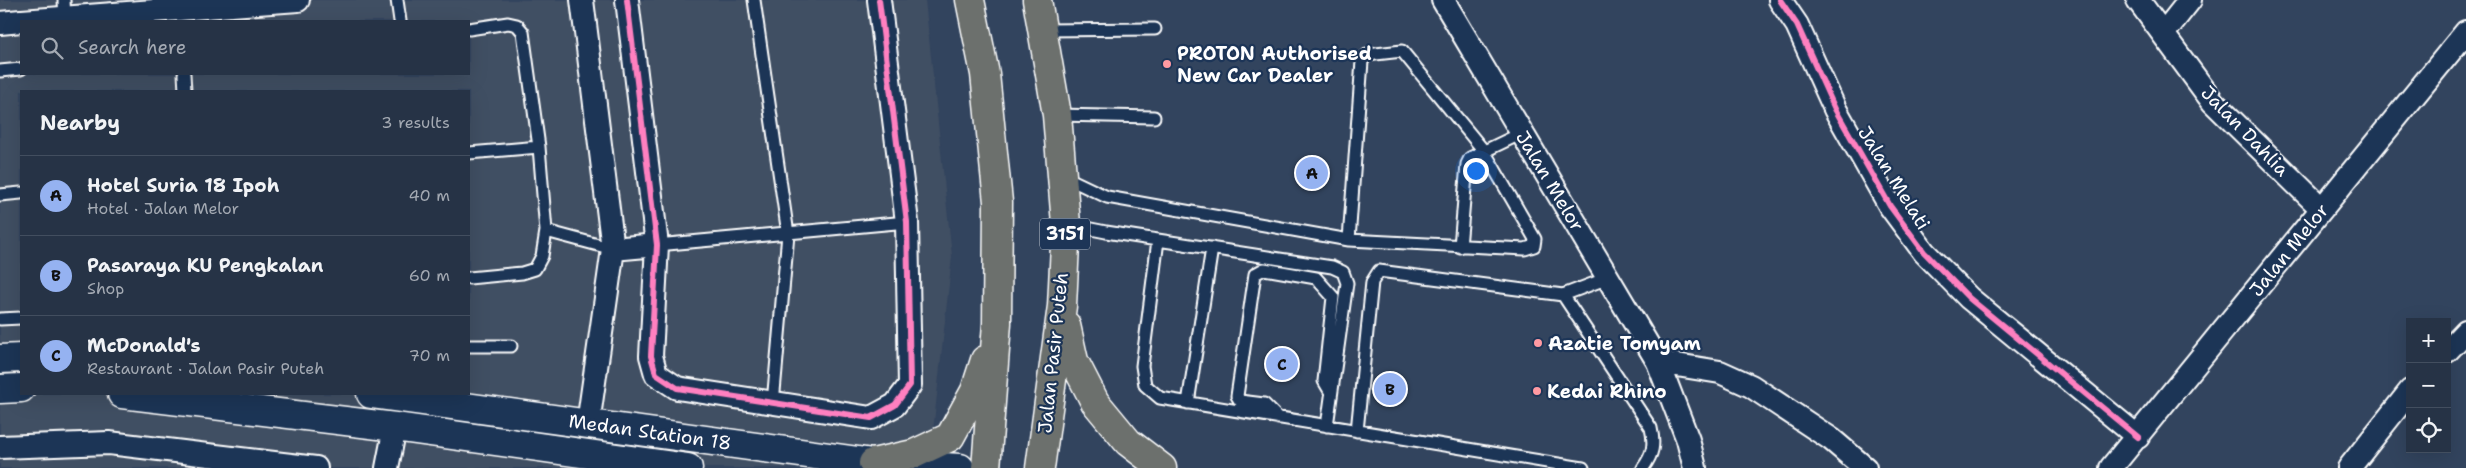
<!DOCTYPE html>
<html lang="en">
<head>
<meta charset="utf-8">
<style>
	:root { --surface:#263346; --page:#323f51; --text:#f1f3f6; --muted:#a4aab3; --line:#424e5f; --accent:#95b2f1 }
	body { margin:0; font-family:"Shantell Sans",sans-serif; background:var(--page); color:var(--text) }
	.controls { position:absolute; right:15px; bottom:15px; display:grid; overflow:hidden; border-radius:0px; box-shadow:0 5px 20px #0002 }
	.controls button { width:45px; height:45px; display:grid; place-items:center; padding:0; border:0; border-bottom:1px solid var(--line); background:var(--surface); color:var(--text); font:25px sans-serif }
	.you { position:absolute; left:1475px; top:170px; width:18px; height:18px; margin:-12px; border:4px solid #fff; border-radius:50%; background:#1a73e8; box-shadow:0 0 0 8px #1a73e833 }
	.badge { display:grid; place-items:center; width:32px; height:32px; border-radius:50%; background:var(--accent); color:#111; font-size:16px; font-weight:700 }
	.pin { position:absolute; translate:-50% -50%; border:2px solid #fff; box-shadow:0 1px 5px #0006 }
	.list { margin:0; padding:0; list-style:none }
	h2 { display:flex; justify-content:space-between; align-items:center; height:65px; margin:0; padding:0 20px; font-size:21px }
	h2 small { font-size:16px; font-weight:400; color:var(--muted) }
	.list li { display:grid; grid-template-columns:32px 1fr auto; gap:15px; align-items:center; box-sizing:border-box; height:80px; padding:0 20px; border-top:1px solid var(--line) }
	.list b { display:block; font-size:19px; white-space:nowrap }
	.list p { margin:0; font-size:16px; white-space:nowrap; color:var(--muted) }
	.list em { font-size:16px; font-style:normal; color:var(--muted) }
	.icon { flex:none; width:28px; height:28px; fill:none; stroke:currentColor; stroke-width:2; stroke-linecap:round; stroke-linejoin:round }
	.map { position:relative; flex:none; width:2466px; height:468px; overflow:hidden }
	.search { position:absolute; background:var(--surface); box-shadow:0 5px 20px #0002; left:20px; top:20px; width:450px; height:55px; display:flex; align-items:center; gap:12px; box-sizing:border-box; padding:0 18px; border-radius:0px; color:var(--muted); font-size:19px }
	.panel { position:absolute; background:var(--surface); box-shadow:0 5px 20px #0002; left:20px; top:90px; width:450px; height:305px; border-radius:0px }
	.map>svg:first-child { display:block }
	.built { fill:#414f63; fill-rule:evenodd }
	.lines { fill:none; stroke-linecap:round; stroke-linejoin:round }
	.lane-casing { stroke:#fff; stroke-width:15 }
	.street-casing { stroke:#fff; stroke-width:26 }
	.secondary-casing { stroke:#fff; stroke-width:31 }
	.primary-casing { stroke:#fff; stroke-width:31 }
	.lane { stroke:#1d3557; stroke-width:11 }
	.street { stroke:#1d3557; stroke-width:22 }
	.secondary { stroke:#1d3557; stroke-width:28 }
	.primary { stroke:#6c706d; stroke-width:28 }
	.cycleway-casing { stroke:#1d3557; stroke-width:9 }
	.cycleway { stroke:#ff80c0; stroke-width:6 }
	.poi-dot { fill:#ff9aa2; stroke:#1d3557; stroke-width:2 }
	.labels { text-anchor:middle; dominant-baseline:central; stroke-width:4.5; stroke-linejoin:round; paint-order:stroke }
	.shield { fill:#1d3557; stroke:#bbc2cd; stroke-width:1 }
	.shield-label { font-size:18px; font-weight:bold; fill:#fff }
	.poi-label { font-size:19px; font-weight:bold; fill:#fff; stroke:#1d3557; text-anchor:start }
	.street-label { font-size:19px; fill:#fff; stroke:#1d3557 }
</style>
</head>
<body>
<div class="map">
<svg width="2466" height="468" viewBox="0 0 2466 468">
	<rect width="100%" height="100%" fill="#32445e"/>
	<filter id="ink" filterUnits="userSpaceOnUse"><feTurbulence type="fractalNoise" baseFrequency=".02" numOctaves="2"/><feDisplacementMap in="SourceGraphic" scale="10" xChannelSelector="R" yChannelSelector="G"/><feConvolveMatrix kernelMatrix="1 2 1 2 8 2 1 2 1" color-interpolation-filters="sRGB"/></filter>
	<g filter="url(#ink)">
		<path class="built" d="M 0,0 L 925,0 L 952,256 L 929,468 L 0,468 ZM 21,21 L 469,21 L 469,74 L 21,74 ZM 21,91 L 469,91 L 469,394 L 21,394 Z"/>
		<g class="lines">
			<defs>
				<path id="lane" d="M 64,0 L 65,21
					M 397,0 L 400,21
					M 754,0 L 788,234 L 773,403
					M 469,29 L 508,23 L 517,25 L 523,32 L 539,147 L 546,231 L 542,256 L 535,269 L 522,273 L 469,278
					M 1044,30 L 1155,29
					M 0,71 L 21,69
					M 184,74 L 185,91
					M 1057,115 L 1154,117
					M 469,153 L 539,147
					M 1063,176 L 1107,197 L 1349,240 L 1525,249 L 1534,246 L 1535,239 L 1484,151 L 1402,51 L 1367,55 L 1362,61 L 1349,240
					M 0,195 L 21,193
					M 1066,224 L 1106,232 L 1332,267 L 1343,272 L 1347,283 L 1327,426
					M 546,231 L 613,249
					M 1158,240 L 1142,366 L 1145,385 L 1160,398 L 1583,468
					M 657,245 L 907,222
					M 1460,247 L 1467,164 L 1470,158 L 1522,133
					M 1563,295 L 1651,428 C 1655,445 1653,454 1643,468
					M 0,319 L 21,318
					M 469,346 L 511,346
					M 1188,403 L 1212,248
					M 1278,418 L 1264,404 L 1240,401 L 1237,396 L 1255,274 L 1264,269 L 1316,278 L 1333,297 L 1324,381 L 1331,393
					M 1357,431 L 1372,282 L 1379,271 L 1563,295 L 1608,278"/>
				<path id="street" d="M 582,0 L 613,249 L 588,424
					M 627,0 L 657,245 L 651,356 L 656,374 L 677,388 L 871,418 L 895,405 L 910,385 L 907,222 L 879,0
					M 1443,0 L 1658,362 L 1688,440 L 1695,468
					M 1780,0 L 1797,25 L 1835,109 L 1890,206 L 1924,252 L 1969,298 L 2138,437
					M 2138,0 L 2213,102 L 2322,209
					M 22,21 L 298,0
					M 0,23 L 21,21
					M 2163,34 L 2190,0
					M 613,249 L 657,245
					M 2447,351 L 2466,331
					M 1658,362 L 1720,372 L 1751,386 L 1831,439 L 1865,468
					M 0,447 L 109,443 L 316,468
					M 387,468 L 395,427
					M 2111,468 L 2466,32
					M 2349,468 L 2410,391"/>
				<path id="secondary" d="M 0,359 L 21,358
					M 0,389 L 21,388
					M 122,394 L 395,427 L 688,468
					M 371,394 L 873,463 L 960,468"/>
				<path id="primary" d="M 970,0 L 985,74 L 998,202 L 997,323 L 986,468
					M 1037,0 L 1057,115 L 1066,224 L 1062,306 L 1040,468
					M 1066,325 L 1074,361 L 1095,402 L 1128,442 L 1162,468
					M 873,463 L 914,454 L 950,437 L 975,391 L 985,360"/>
			</defs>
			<use href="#lane" class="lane-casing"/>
			<use href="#street" class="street-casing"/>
			<use href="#secondary" class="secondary-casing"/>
			<use href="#primary" class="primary-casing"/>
			<use href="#lane" class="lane"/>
			<use href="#street" class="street"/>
			<use href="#secondary" class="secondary"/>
			<use href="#primary" class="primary"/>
			<defs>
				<path id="cycleway" d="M 627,0 L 657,245 L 651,356 L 656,374 L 677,388 L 871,418 L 895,405 L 910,385 L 907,222 L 879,0
					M 1780,0 L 1797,25 L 1835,109 L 1890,206 L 1924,252 L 1969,298 L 2138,437"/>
			</defs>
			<use href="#cycleway" class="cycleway-casing"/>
			<use href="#cycleway" class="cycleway"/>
		</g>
	</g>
	<g class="poi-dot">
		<circle cx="1167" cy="64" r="5"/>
		<circle cx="1538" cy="343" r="5"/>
		<circle cx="1537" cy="391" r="5"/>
	</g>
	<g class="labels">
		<rect class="shield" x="1040" y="218.5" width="50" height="31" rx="4"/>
		<g class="shield-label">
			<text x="1065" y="234">3151</text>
		</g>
		<g class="poi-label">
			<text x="1177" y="53">PROTON Authorised<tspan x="1177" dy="22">New Car Dealer</tspan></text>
			<text x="1548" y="343">Azatie Tomyam</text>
			<text x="1547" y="391">Kedai Rhino</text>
		</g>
		<g class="street-label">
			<text transform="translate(2245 131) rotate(46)">Jalan Dahlia</text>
			<text transform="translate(1894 178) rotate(58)">Jalan Melati</text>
			<text transform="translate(1550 181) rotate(59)">Jalan Melor</text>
			<text transform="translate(2289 250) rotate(-51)">Jalan Melor</text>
			<text transform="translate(1053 353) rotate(-84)">Jalan Pasir Puteh</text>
			<text transform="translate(650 432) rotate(8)">Medan Station 18</text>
		</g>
	</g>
</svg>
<div class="controls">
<button>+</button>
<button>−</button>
<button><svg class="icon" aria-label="locate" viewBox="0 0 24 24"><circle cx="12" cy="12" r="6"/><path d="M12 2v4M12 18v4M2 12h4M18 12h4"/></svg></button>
</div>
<div class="you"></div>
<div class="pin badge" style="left:1312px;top:173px">A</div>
<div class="pin badge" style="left:1390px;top:389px">B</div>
<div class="pin badge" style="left:1282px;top:364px">C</div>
<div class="search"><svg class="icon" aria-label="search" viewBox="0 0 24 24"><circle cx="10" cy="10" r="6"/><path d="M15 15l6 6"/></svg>Search here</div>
<section class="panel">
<h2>Nearby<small>3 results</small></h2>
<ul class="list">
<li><span class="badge">A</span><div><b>Hotel Suria 18 Ipoh</b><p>Hotel · Jalan Melor</p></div><em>40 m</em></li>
<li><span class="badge">B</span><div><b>Pasaraya KU Pengkalan</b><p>Shop</p></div><em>60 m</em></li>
<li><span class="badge">C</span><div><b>McDonald's</b><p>Restaurant · Jalan Pasir Puteh</p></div><em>70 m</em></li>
</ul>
</section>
</div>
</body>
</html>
